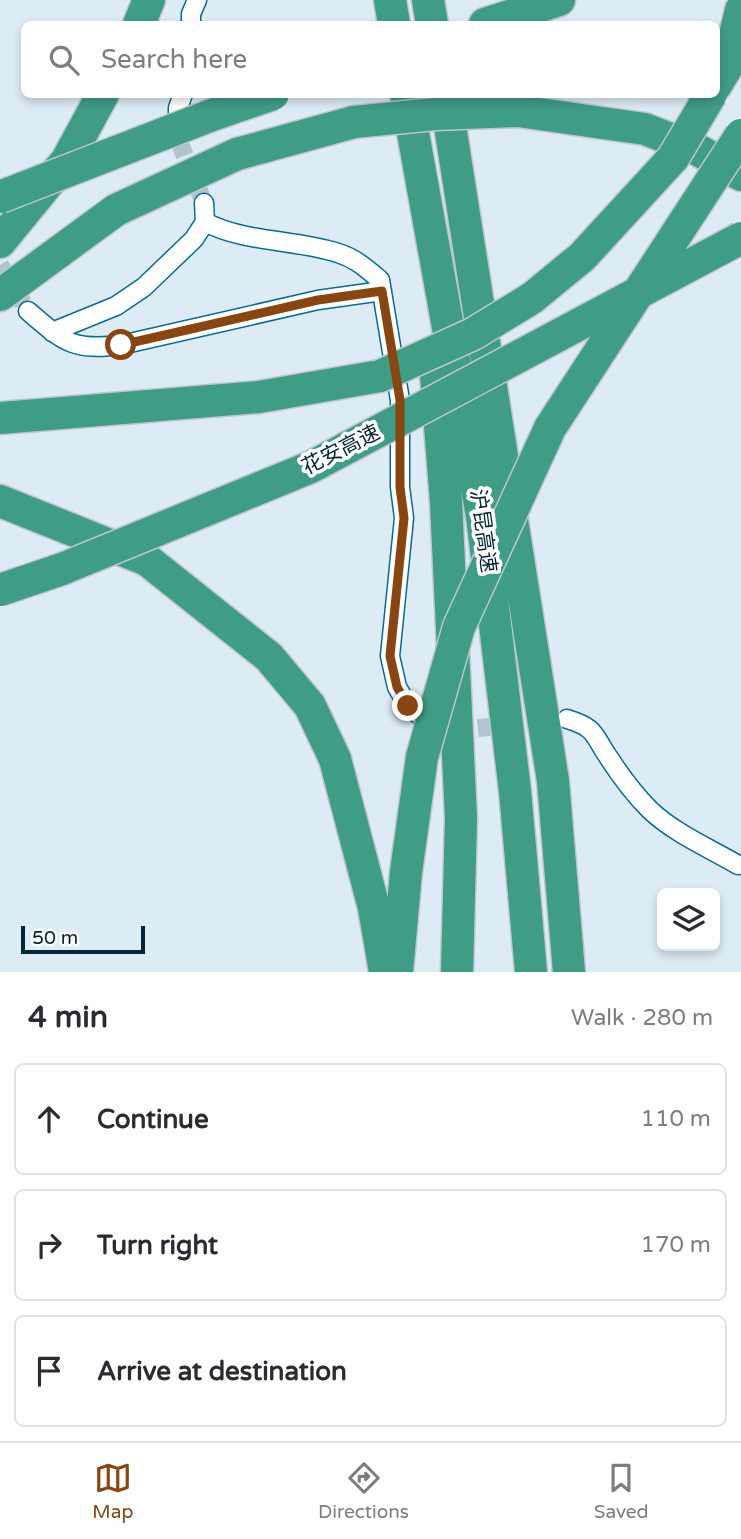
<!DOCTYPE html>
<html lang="en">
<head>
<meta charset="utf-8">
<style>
	:root { --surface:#fff; --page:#f2f2f3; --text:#2b2b33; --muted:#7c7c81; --line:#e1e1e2; --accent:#884712 }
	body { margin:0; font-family:"Varela Round","Noto Sans SC",sans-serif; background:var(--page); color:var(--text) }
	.controls { position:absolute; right:21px; bottom:21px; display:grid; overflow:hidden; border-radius:10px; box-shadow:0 4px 10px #0003 }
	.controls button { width:63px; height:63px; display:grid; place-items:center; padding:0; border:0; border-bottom:2px solid var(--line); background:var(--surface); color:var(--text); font:35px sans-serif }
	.scale { position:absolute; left:21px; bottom:18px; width:124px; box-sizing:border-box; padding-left:7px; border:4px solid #022637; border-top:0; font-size:19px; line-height:24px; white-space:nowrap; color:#022637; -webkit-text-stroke:5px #fff; paint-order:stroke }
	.stop { position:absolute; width:21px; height:21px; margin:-16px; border:5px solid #884712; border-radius:50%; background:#fff }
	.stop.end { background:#884712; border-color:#fff; box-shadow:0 2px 7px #0008 }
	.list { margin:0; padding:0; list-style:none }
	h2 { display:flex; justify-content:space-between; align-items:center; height:91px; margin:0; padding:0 28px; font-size:30px }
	h2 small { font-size:23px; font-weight:400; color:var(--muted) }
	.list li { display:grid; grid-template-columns:46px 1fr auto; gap:21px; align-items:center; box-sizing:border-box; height:112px; margin:0 14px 14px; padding:0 14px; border:2px solid var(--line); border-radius:10px }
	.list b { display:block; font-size:26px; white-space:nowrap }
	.list em { font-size:23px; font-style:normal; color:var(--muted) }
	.icon { flex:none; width:38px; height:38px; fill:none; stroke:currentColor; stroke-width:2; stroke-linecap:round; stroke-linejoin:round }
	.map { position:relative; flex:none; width:741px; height:972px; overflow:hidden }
	.search { position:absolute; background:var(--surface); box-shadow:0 4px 10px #0003; left:21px; right:21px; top:21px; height:77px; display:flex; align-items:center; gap:18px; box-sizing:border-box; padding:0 24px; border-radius:10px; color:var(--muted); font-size:26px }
	.sheet { height:469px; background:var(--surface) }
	nav { display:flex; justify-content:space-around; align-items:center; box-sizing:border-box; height:98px; border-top:2px solid var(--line); background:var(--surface); font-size:19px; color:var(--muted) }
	nav a { display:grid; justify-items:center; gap:4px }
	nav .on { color:var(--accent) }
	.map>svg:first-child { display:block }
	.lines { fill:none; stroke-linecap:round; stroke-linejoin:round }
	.minor-tunnel { stroke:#b0c4ce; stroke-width:18; stroke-dasharray:18 9; stroke-linecap:butt }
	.minor-casing { stroke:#096b94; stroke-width:21 }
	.motorway-casing { stroke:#bdc7cb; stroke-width:35 }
	.minor { stroke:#fff; stroke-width:18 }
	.motorway { stroke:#3f9c85; stroke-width:32 }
	.motorway-bridge-casing { stroke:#bdc7cb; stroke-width:35; stroke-linecap:butt }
	.motorway-bridge { stroke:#3f9c85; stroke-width:32 }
	.route { stroke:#884712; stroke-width:9 }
	.labels { text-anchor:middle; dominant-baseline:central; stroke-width:7; stroke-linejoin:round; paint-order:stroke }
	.street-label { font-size:21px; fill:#022637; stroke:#fff }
</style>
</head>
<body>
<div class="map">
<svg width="741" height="972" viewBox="0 0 741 972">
	<rect width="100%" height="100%" fill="#dcebf4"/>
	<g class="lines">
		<path class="minor-tunnel" d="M 178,139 L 204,203
			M 0,265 L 28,311
			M 451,731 L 552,720"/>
		<defs>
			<path id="minor" d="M 191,24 L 191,14 L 197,0
				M 178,135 L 178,108 L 183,94
				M 205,222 C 245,243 295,239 338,253 C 355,258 367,269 380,280 L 400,400 L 400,487 L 404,518 L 390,656 L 397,687 L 408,706 L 437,729
				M 28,311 C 64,342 72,351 121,345 L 318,300 L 382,291
				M 52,332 L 116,306 L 144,287 L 194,239 L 205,222 L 204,203
				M 567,719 C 597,728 593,735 609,758 C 620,775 635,795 650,810 C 674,833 709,848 738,865"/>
			<path id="motorway" d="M 390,0 L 394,24
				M 428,0 L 432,24
				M 139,24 L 149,0
				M 485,24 L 559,0
				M 716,85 L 728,65 L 741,10
				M 406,94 L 482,516 L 515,791 L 531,972
				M 445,94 L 553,781 L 569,972
				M 518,111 L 645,129 L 698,150 L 741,175
				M 0,242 L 67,160 L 103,94
				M 0,295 L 116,210 L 237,154 L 354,122
				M 436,375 L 446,502 L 461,818 L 457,972
				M 0,418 L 259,397 L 380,376
				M 0,501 L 147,560 L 269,657 L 310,706 L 335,759 L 374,908 L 385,972
				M 397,972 L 406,872"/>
		</defs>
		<use href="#minor" class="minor-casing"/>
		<use href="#motorway" class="motorway-casing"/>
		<use href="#minor" class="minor"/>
		<use href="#motorway" class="motorway"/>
		<defs>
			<path id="motorway-bridge" d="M 354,122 L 435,114 L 518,111
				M 0,197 L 212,115 L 273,94
				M 380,376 L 473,334 L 532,298 L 582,257 L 673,158 L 711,94
				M 0,590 L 62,569 L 311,467 L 741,238
				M 406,872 L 422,757 L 459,627 L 550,428 L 741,135"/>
		</defs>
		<use href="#motorway-bridge" class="motorway-bridge-casing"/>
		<use href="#motorway-bridge" class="motorway-bridge"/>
	</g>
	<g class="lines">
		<path class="route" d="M 121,345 L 318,300 L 382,291 L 400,400 L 400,487 L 404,518 L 390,656 L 397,687 L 408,706"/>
	</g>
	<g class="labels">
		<g class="street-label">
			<text transform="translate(341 450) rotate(-27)">花安高速</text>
			<text transform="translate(483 531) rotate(82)">沪昆高速</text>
		</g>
	</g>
</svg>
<div class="controls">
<button><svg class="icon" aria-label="layers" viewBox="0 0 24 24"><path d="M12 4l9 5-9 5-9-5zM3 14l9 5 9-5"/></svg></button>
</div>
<div class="scale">50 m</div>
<div class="stop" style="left:121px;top:345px"></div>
<div class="stop end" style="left:408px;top:706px"></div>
<div class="search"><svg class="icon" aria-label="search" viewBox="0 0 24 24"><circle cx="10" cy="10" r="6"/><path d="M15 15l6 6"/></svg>Search here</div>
</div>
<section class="sheet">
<h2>4 min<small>Walk · 280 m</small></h2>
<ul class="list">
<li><svg class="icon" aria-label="ahead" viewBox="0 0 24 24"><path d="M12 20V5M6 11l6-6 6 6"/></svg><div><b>Continue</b></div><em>110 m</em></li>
<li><svg class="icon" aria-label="right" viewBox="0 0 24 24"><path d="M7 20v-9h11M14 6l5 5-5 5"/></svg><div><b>Turn right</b></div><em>170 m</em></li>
<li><svg class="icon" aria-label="arrive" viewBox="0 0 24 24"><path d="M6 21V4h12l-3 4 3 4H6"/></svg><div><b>Arrive at destination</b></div></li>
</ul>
</section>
<nav>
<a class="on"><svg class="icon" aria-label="map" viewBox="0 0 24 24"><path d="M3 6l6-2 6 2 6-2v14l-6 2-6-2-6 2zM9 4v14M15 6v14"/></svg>Map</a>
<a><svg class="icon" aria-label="directions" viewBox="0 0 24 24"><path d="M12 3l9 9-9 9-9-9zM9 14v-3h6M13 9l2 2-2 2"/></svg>Directions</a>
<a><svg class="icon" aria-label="saved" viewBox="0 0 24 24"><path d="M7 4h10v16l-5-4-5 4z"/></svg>Saved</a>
</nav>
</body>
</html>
